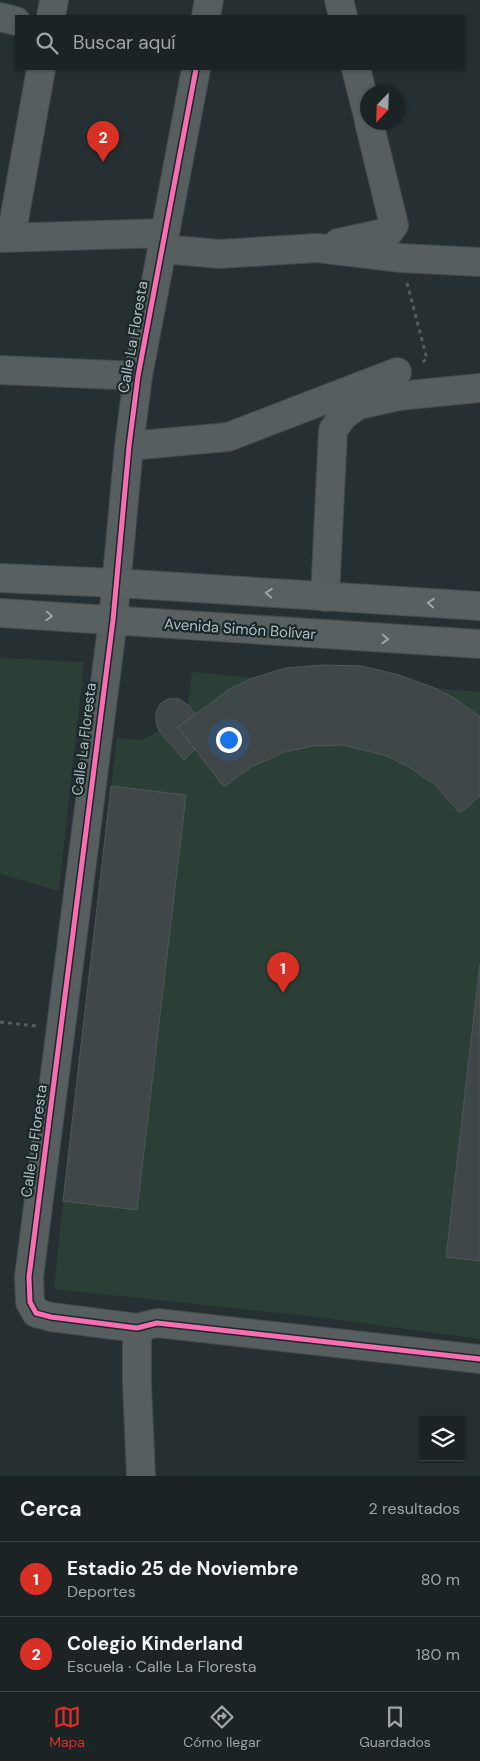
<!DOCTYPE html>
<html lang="es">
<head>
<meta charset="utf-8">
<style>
	:root { --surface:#1c2325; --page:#252b2d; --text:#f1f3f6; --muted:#a0a4a7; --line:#3a4042; --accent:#d93025 }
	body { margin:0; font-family:"DM Sans",sans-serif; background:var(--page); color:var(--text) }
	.controls { position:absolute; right:15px; bottom:15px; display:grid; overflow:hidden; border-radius:0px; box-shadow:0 1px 4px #0004 }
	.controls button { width:45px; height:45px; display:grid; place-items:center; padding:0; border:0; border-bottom:1px solid var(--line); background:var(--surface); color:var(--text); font:25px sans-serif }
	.compass { position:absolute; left:360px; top:85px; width:45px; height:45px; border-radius:50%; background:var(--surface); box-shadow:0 1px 4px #0004; rotate:203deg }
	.you { position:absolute; left:228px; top:739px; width:18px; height:18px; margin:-12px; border:4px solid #fff; border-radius:50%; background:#1a73e8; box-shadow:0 0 0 8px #1a73e833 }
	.badge { display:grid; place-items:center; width:32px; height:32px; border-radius:50%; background:var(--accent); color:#fff; font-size:16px; font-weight:700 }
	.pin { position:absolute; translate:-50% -41px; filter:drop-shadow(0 1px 2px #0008) }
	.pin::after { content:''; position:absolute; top:26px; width:18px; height:15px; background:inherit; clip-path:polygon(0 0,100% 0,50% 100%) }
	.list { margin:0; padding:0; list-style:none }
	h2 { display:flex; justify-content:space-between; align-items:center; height:65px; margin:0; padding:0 20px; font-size:21px }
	h2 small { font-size:16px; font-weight:400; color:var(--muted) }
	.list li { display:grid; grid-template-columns:32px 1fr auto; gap:15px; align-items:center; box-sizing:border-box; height:75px; padding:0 20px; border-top:1px solid var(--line) }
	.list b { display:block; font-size:19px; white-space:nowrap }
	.list p { margin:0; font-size:16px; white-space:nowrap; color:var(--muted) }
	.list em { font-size:16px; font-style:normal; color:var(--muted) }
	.icon { flex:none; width:28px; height:28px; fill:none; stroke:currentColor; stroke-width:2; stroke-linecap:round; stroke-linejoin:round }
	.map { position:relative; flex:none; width:480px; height:1476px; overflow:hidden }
	.search { position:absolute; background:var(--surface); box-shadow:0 1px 4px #0004; left:15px; right:15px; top:15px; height:55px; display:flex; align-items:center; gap:12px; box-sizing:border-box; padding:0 18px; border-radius:0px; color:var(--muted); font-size:19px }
	.sheet { height:215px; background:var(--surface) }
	nav { display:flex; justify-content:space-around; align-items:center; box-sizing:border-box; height:70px; border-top:1px solid var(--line); background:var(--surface); font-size:14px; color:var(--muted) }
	nav a { display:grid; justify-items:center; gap:2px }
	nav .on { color:var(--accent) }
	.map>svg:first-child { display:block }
	.green { fill:#2c3f36 }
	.building { fill:#404749; stroke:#4e5759 }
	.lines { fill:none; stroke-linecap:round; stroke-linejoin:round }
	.minor-casing { stroke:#444a4c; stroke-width:30 }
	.major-casing { stroke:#444c4e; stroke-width:30 }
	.path { stroke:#555d5e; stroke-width:3; stroke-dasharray:4 4; stroke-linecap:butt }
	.minor { stroke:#565e5f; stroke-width:28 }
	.major { stroke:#586061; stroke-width:28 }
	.cycleway-casing { stroke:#1b282a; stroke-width:8 }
	.cycleway { stroke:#f96db3; stroke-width:5 }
	.oneway { stroke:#9aa7aa }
	.labels { text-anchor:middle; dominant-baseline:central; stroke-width:4.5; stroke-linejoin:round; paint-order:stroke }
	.street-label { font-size:15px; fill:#b0bfc2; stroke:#1b282a }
</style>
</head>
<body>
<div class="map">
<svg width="480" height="1476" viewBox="0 0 480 1476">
	<rect width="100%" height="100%" fill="#262f31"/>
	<path class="green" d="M 0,658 L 84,662 L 59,891 L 0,874 Z
		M 323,665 L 362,666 L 399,675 L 435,688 L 480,692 L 480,1339 L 317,1317 L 54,1289 L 63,1201 L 117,738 L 140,740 L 159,731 L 156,723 L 161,703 C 172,696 178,699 188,704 L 192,672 L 253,678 L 286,668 Z"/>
	<path class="building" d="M 323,665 L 362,666 L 399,675 L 435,688 L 456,699 L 480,717 L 480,796 L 460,813 L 435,785 L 409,767 L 384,755 L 342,745 L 313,746 L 285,752 L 251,767 L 224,787 L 178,727 L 231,688 L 253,678 L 286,668 Z
		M 178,698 L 188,705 L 195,714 L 178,727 L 195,749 L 184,760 L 159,731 L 156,723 L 156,712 L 161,703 L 168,699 Z
		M 111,786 L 186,795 L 137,1210 L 63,1201 Z
		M 480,964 L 480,1261 L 446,1257 Z"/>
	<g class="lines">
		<defs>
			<path id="minor" d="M 339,0 L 343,16
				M 51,16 L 54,0
				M 206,16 L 209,0
				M 0,17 L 16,21
				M 196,69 L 138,376 L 129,446 L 113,620 L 29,1277 L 30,1302 L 36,1313 L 51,1317 L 137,1328 L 157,1323 L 480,1359
				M 356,69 L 368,116
				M 11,237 L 41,69
				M 0,238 L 165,233
				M 338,243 L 389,232 L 394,225 L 369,122
				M 162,249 L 220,254 L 317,248 L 401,258 L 480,262
				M 0,370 L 138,376
				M 129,446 L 228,437 L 397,372
				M 325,597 L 333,430 L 343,416 L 358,405 L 399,396 L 480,388
				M 137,1328 L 137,1385 L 141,1476"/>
			<path id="major" d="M 0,578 L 116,583 L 480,606
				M 0,613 L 480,644"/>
		</defs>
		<use href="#minor" class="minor-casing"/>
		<use href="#major" class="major-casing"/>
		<path class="path" d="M 407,283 L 427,359 L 419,364
			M 0,1022 L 36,1026"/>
		<use href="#minor" class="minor"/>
		<use href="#major" class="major"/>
		<defs>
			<path id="cycleway" d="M 196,69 L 138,376 L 129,446 L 113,620 L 29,1277 L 30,1302 L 36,1313 L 51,1317 L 137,1328 L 157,1323 L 480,1359"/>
		</defs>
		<use href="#cycleway" class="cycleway-casing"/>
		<use href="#cycleway" class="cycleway"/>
	</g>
	<defs><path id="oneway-chevron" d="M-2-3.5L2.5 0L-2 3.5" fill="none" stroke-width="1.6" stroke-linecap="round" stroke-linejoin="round" transform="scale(1.25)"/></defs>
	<g class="oneway">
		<use href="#oneway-chevron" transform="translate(269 593) rotate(-176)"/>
		<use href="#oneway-chevron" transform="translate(431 603) rotate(-176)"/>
		<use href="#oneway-chevron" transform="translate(49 616) rotate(3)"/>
		<use href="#oneway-chevron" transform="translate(385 639) rotate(3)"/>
	</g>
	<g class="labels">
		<g class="street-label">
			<text transform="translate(133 337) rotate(-80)">Calle La Floresta</text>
			<text transform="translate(240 629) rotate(4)">Avenida Simón Bolívar</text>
			<text transform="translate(84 739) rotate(-83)">Calle La Floresta</text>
			<text transform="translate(34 1141) rotate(-82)">Calle La Floresta</text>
		</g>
	</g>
</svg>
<div class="controls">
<button><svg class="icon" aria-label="layers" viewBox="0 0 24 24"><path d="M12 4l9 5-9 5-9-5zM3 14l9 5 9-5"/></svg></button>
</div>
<svg class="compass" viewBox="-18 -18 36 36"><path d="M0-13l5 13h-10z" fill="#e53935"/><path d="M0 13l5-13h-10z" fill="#a0a4a7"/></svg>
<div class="you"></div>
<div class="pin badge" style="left:283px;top:993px">1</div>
<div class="pin badge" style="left:103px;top:162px">2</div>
<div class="search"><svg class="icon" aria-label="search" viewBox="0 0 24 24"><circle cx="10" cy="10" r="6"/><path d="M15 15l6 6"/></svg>Buscar aquí</div>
</div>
<section class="sheet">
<h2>Cerca<small>2 resultados</small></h2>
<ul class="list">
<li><span class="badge">1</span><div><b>Estadio 25 de Noviembre</b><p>Deportes</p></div><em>80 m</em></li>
<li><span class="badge">2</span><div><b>Colegio Kinderland</b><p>Escuela · Calle La Floresta</p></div><em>180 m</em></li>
</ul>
</section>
<nav>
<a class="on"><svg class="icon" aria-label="map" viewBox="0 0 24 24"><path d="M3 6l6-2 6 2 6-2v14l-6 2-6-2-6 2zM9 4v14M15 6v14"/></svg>Mapa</a>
<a><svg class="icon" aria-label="directions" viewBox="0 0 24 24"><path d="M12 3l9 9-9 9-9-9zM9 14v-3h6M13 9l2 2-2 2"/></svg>Cómo llegar</a>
<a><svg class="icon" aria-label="saved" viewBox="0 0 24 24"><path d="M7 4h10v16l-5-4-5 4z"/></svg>Guardados</a>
</nav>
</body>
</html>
